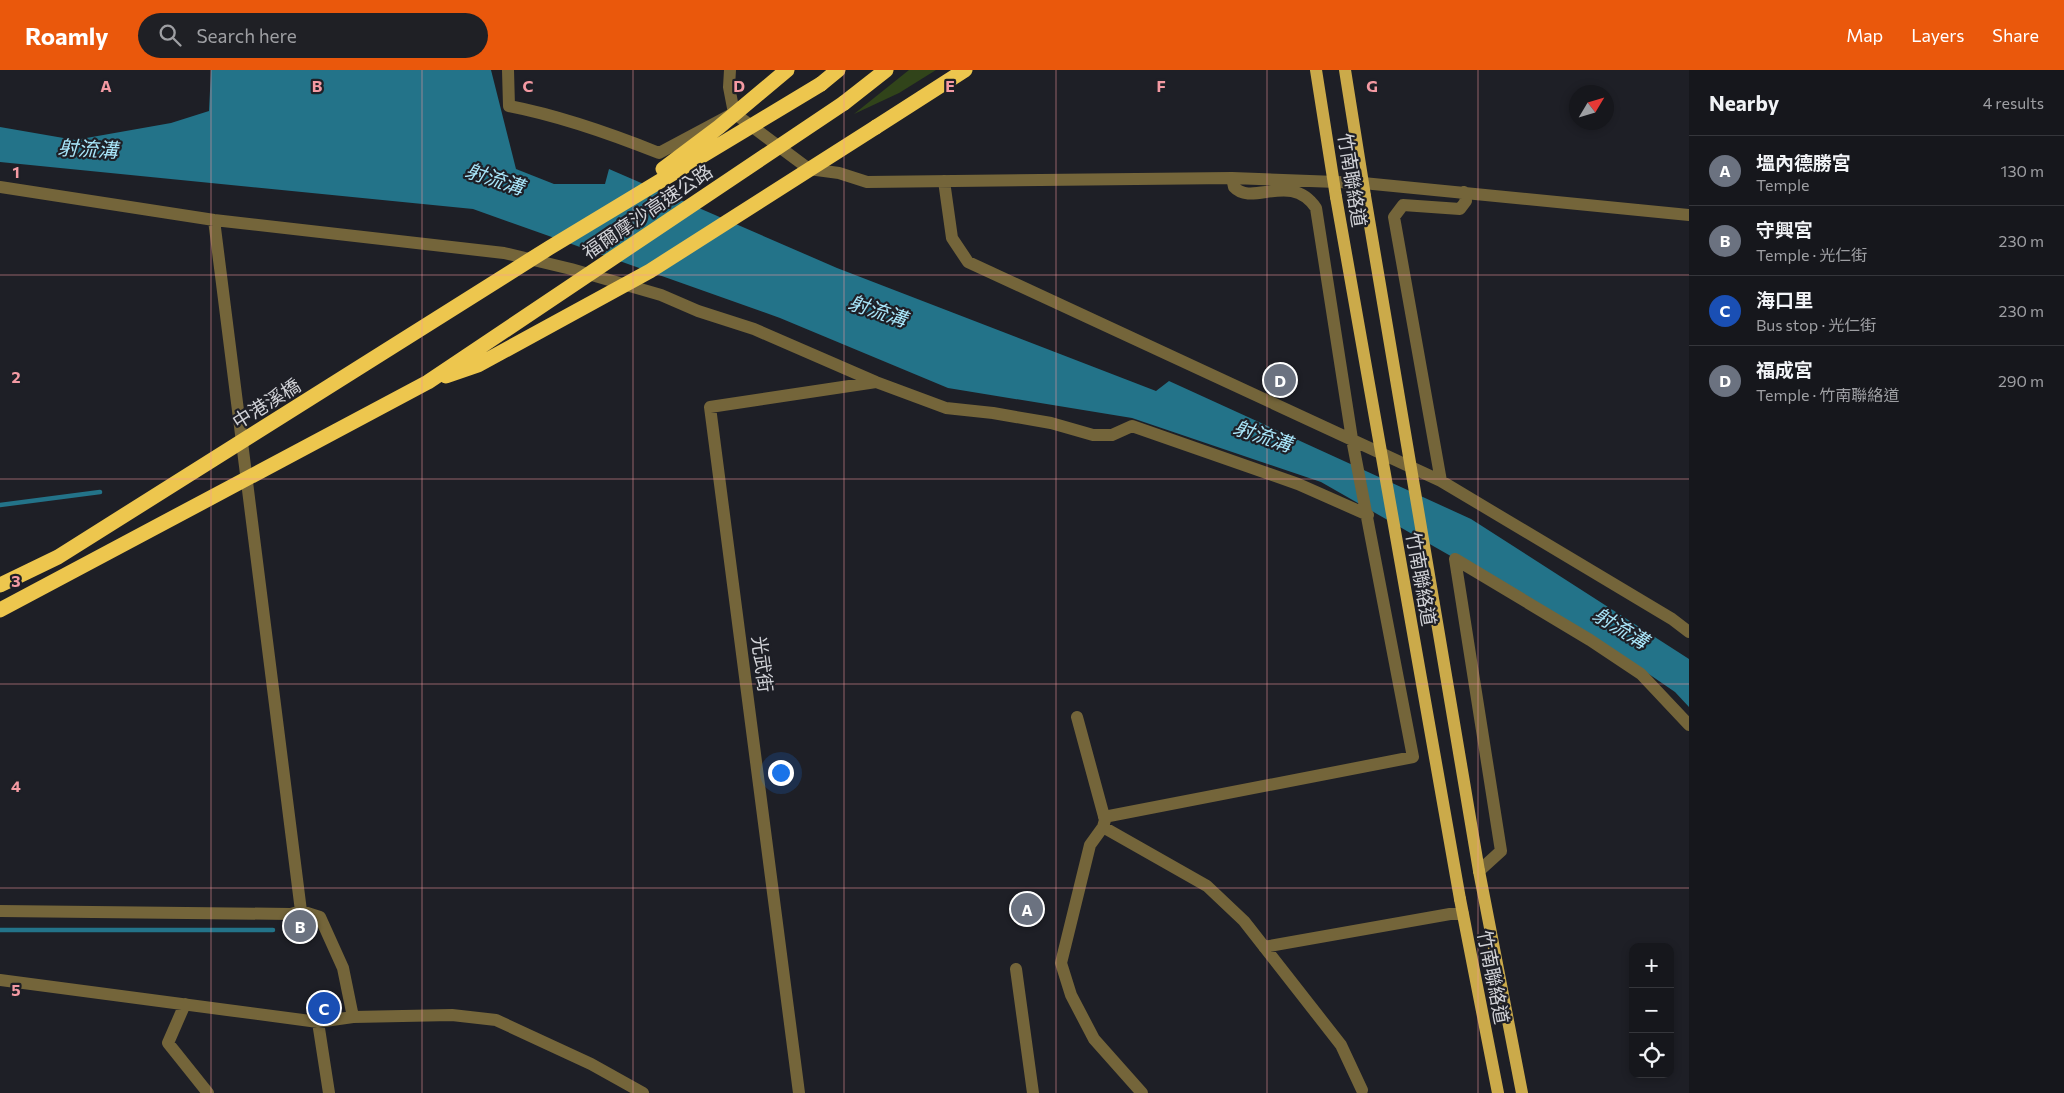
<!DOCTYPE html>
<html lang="en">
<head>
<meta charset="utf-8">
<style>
	:root { --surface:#16171c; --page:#1f2025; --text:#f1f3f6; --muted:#9e9fa3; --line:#35363b; --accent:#ea580c }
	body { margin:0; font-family:Commissioner,"Noto Sans TC",sans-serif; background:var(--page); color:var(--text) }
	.controls { position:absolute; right:15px; bottom:15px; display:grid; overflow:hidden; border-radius:10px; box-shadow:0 2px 8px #0003 }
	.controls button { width:45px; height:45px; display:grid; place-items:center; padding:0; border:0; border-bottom:1px solid var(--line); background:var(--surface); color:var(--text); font:25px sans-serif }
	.compass { position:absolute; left:1569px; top:15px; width:45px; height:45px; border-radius:50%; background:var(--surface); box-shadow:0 2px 8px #0003; rotate:52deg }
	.you { position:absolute; left:780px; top:702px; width:18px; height:18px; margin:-12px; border:4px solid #fff; border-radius:50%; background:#1a73e8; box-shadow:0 0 0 8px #1a73e833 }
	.badge { display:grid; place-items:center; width:32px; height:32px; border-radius:50%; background:var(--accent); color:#fff; font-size:16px; font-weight:700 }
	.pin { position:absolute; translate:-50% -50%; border:2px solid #fff; box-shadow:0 1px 5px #0006 }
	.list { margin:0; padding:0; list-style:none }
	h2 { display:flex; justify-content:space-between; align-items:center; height:65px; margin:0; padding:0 20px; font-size:21px }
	h2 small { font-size:16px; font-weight:400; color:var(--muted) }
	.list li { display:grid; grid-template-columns:32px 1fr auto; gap:15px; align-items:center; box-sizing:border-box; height:70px; padding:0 20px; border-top:1px solid var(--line) }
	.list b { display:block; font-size:19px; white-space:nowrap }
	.list p { margin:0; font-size:16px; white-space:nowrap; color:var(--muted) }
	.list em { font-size:16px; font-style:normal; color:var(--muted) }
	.icon { flex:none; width:28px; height:28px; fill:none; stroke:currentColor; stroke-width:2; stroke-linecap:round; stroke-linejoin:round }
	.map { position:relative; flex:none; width:1689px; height:1023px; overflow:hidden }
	header { display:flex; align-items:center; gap:30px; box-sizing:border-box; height:70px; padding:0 25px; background:var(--accent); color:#fff }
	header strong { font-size:24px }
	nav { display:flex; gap:28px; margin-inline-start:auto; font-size:18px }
	.search { width:350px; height:45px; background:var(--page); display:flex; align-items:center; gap:12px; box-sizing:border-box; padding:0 18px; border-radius:28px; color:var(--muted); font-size:19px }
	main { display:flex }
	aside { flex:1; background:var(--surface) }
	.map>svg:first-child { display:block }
	.green { fill:#31441a }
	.water { fill:#237389 }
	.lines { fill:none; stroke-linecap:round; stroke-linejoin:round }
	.stream { stroke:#237389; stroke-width:4.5 }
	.minor { stroke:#74653a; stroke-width:12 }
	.major { stroke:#cbaa4a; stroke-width:12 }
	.highway { stroke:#edc64e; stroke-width:15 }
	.major-bridge { stroke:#cbaa4a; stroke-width:12 }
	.highway-bridge { stroke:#edc64e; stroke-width:15 }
	.grid { fill:none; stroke:#f49aa3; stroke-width:1; stroke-opacity:0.55 }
	.labels { text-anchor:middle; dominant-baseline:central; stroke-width:4.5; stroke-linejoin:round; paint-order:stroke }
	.street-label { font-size:19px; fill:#d1d2d7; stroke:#1e1f26 }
	.water-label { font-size:20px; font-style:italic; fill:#a9e6fa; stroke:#1e1f26 }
	.grid-label { font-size:16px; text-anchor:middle; font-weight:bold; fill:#f49aa3; stroke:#1e1f26; stroke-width:4.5; stroke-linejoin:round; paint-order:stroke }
</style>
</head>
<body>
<header>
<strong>Roamly</strong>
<div class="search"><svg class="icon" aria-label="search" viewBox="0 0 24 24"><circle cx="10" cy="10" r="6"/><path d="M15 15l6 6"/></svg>Search here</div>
<nav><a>Map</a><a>Layers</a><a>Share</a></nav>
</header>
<main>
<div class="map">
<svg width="1689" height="1023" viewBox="0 0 1689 1023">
	<rect width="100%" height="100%" fill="#1e1f26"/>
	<path class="green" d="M 909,0 L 936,0 L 899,23 L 854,44 Z"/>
	<path class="water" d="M 211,0 L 491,0 L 516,99 L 554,114 L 605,114 L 609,99 L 837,198 L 1156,321 L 1169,311 L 1471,449 L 1689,589 L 1689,637 L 1675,622 L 1605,574 L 1321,412 L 1132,348 L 948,318 L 780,248 L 473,139 L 0,92 L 0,57 L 75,70 L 171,53 L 209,41 Z"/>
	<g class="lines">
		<path class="stream" d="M 0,435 L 100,422
			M 0,860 L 273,860"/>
		<path class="minor" d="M 508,0 L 509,36 C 561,46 609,63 659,83 L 734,43 L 809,99 L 839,103 L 867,112 L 1232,108 L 1363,113 L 1689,145
			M 730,0 L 729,17 L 734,43
			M 944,111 L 952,168 L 968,192 L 1441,411 L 1672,549 L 1689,562
			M 0,117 L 214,150 L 504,183 L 571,199 L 661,225 L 698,241 L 754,259 L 876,312 L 946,338 L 993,343 L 1051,353 L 1093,365 L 1112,365 L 1132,356 L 1298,414 L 1368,445
			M 214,150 L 301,841
			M 1441,411 L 1394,147 L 1403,135 L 1460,139 L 1466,131 L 1464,122
			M 1455,489 L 1501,781 L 1479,801
			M 1455,489 L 1590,570 L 1641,604 L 1689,655
			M 1077,647 L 1105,750 L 1103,757 L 1090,775 L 1061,893 L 1071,925 L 1094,969 L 1142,1023
			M 1104,747 L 1413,687 L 1352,369 L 1316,138 C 1291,101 1252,137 1234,117 L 1232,108
			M 1103,757 L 1207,816 L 1244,851 L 1341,975 L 1362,1020
			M 0,841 L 291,844 L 301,841 L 320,847 L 343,898 L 353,947
			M 1264,877 L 1450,844 L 1463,844
			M 1016,899 L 1033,1023
			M 0,910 L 318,952 L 353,947 L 452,945 L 496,950 L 591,994 L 643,1023
			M 185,934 L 168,973 L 208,1023
			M 318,952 L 329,1023
			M 799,1023 L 710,337 L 876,312"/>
		<path class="major" d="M 1316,0 L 1336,127
			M 1345,0 L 1365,126
			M 1479,801 L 1522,1023
			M 1460,829 L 1498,1023"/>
		<path class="highway" d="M 821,14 L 838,0
			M 844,33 L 886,0
			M 876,57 L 965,0"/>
		<path class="major-bridge" d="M 1365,126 L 1479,801
			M 1336,127 L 1460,829"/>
		<path class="highway-bridge" d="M 663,99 L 719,57 L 787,0
			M 446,306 L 478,295 L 650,201 L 876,57
			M 0,515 L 58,487 L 549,178 L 821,14
			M 0,540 L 428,312 L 844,33"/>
	</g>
	<path class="grid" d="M 211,0 L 211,1023M 422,0 L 422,1023M 633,0 L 633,1023M 844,0 L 844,1023M 1056,0 L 1056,1023M 1267,0 L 1267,1023M 1478,0 L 1478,1023M 0,205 L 1689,205M 0,409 L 1689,409M 0,614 L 1689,614M 0,818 L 1689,818"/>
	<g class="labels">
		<g class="street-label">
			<text transform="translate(1353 110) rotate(81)">竹南聯絡道</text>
			<text transform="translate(647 141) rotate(-34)">福爾摩沙高速公路</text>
			<text transform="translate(266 333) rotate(-32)">中港溪橋</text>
			<text transform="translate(1422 509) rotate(80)">竹南聯絡道</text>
			<text transform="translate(763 594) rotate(83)">光武街</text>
			<text transform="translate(1494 907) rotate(79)">竹南聯絡道</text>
		</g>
		<g class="water-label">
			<text transform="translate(88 78) rotate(3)">射流溝</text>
			<text transform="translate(495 108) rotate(18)">射流溝</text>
			<text transform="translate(878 240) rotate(18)">射流溝</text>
			<text transform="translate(1263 365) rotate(18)">射流溝</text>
			<text transform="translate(1621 557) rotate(31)">射流溝</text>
		</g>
	</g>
	<g class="grid-label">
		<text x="106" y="22">A</text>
		<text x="317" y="22">B</text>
		<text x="528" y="22">C</text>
		<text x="739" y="22">D</text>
		<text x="950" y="22">E</text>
		<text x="1161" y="22">F</text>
		<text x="1372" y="22">G</text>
		<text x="16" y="108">1</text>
		<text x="16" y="313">2</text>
		<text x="16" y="517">3</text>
		<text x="16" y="722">4</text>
		<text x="16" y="926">5</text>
	</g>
</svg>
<div class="controls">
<button>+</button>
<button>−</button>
<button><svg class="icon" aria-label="locate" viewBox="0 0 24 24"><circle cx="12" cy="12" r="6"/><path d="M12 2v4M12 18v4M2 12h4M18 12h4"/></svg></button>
</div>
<svg class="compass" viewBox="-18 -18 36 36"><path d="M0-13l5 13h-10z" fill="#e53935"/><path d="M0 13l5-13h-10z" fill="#9e9fa3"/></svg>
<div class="you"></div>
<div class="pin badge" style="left:1027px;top:839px;background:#6b7280">A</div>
<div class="pin badge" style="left:300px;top:856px;background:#6b7280">B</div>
<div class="pin badge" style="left:324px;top:938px;background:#1a4fb4">C</div>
<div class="pin badge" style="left:1280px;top:310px;background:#6b7280">D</div>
</div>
<aside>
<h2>Nearby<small>4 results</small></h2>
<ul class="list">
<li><span class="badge" style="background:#6b7280">A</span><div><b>塭內德勝宮</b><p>Temple</p></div><em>130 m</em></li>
<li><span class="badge" style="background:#6b7280">B</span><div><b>守興宮</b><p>Temple · 光仁街</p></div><em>230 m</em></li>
<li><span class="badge" style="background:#1a4fb4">C</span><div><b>海口里</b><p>Bus stop · 光仁街</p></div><em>230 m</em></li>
<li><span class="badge" style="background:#6b7280">D</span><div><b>福成宮</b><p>Temple · 竹南聯絡道</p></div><em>290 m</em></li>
</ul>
</aside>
</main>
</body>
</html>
